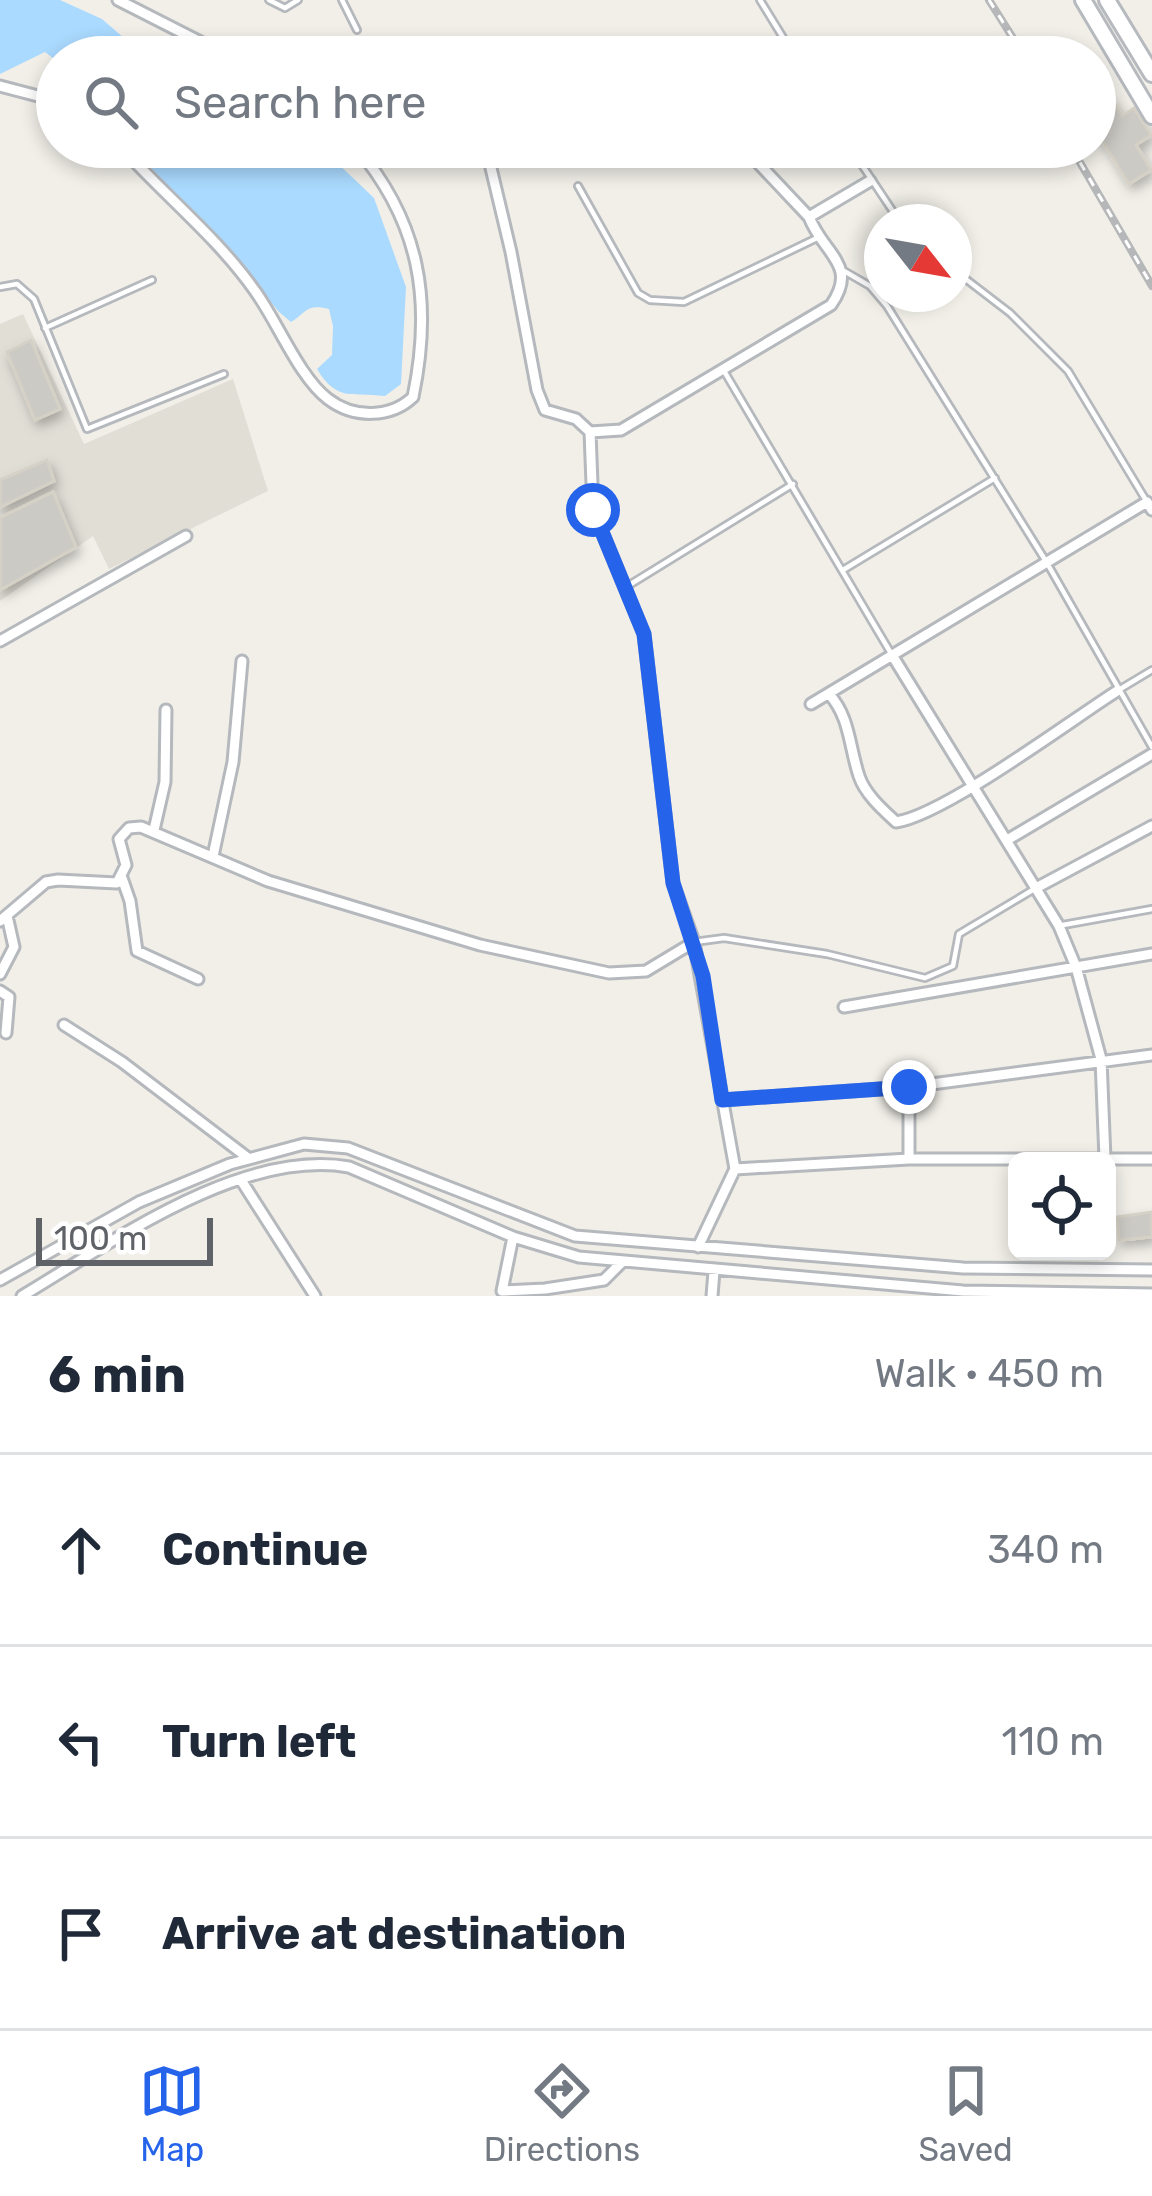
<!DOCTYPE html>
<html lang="en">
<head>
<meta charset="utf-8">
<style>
	:root { --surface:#fff; --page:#f2f2f3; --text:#1f2937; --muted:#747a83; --line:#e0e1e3; --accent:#2563eb }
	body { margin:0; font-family:Rubik,sans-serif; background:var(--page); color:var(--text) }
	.controls { position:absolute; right:36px; bottom:36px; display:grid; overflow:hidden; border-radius:18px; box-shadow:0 6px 18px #0003 }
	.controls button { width:108px; height:108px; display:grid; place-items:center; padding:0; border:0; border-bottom:3px solid var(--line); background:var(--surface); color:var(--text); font:60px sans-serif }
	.compass { position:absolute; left:864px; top:204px; width:108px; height:108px; border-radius:50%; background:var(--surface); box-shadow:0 6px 18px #0003; rotate:121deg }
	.scale { position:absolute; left:36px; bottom:30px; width:177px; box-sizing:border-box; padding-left:12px; border:6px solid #5f6368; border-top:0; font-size:33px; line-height:42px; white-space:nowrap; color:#5f6368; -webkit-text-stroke:9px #fff; paint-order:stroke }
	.stop { position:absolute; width:36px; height:36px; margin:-27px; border:9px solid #2563eb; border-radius:50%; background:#fff }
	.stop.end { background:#2563eb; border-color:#fff; box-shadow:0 3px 12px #0008 }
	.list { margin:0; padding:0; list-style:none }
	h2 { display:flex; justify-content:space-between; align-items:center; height:156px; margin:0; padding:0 48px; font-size:51px }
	h2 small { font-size:39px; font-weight:400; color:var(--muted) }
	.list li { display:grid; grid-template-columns:78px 1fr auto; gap:36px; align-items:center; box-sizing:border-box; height:192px; padding:0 48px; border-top:3px solid var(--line) }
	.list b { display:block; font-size:45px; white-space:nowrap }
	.list em { font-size:39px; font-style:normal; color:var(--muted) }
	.icon { flex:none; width:66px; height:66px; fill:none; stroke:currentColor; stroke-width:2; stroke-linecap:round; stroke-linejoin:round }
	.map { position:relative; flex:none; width:1152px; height:1296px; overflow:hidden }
	.search { position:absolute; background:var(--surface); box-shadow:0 6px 18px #0003; left:36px; right:36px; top:36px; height:132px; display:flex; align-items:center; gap:30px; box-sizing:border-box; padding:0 42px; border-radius:66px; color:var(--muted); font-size:45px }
	.sheet { height:732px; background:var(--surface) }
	nav { display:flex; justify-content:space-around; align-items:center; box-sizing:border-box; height:168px; border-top:3px solid var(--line); background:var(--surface); font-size:33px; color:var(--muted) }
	nav a { display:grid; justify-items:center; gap:6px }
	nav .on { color:var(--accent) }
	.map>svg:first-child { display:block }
	.education { fill:#e1ded6 }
	.water { fill:#aadaff }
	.building { fill:#cccac5; stroke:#d6d1c6; stroke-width:3; filter:url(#shadow) }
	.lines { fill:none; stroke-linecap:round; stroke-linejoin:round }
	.service-casing { stroke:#b5b8bc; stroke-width:10 }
	.minor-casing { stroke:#b5b8bc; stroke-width:15 }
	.secondary-casing { stroke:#b6babf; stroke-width:20 }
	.service { stroke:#fff; stroke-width:4.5 }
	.minor { stroke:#fff; stroke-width:9 }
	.secondary { stroke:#fff; stroke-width:14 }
	.rail-casing { stroke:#b6b7b8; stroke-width:8 }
	.rail { stroke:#fff; stroke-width:3; stroke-dasharray:9; stroke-linecap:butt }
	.route { stroke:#2563eb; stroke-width:15 }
</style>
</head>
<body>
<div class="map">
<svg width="1152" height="1296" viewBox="0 0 1152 1296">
	<defs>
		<filter id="shadow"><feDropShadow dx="3.5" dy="6" stdDeviation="6" flood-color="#0004"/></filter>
	</defs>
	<rect width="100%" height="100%" fill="#f1efe8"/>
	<path class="education" d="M 23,314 L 84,444 L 233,379 L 268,491 L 109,569 L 93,536 L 0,601 L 0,324 Z"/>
	<path class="water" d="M 0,0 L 60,0 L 102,19 L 132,45 L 180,57 L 57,57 L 57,61 L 45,52 L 0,74 Z
		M 131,147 L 314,147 L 329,155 L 374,198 L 406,287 L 401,384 L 385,396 C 351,392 337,402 317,369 L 332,355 L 333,326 L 329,309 C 306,303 306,313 291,322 L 279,312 L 219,238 Z"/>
	<path class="building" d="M 1111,98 L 1122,116 L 1134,108 L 1151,135 L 1136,145 L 1151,170 L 1129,184 L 1095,129 L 1095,108 Z
		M 31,340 L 60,409 L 35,420 L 7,352 Z
		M 47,460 L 54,481 L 0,507 L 0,480 Z
		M 53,492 L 76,547 L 0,590 L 0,518 Z
		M 1152,1212 L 1152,1237 L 1119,1240 L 1117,1217 Z"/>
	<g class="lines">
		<defs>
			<path id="service" d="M 269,0 L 285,8 L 298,0
				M 342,0 L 357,30
				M 760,0 L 795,57
				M 850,147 L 900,222
				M 578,186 L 638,293 L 650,300 L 684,302 L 817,238
				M 954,270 L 1010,313 L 1068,371 L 1147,502
				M 844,271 L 870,286 L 887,306 L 1047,563 L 1152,747
				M 0,287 L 17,284 L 34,299 L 87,429 L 224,374
				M 45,328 L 152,280
				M 724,371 L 892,655
				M 843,570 L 995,478
				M 626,587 L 793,484
				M 1117,691 L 1152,670
				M 1063,925 L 1152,909
				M 694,942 L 724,938 L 827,954 L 925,978 L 953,966 L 959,934 L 1036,888"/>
			<path id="minor" d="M 118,0 L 230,57
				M 0,86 L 57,101
				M 121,147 C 164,195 218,238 255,291 C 277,321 299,377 328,399 C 354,419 391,418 413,397 C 433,301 420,222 356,147
				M 486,147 L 511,252 L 537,390 L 545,410 L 576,419 L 590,432
				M 743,147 L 809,217
				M 0,641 L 186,536
				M 892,655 L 1059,926 L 1076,967 L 1101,1059 L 1105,1159
				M 829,694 C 850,717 849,746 859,776 C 865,794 882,809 896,822 C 944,815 1070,721 1117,691
				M 811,704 L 1147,502 L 1152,510
				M 154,830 L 165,782 L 166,710
				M 1007,840 L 1152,754
				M 213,856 L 233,762 L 242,661
				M 122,878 L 130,901 L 137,951 L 198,979
				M 1036,888 L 1152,826
				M 0,921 L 46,882 L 58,880 L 117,883 L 126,865 L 119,839 L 129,828 L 141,827 L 268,881 L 480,945 L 609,973 L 646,971 L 694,942 L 735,1169 L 698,1247
				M 694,942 L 673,883 L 644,634 L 593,510 L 590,432 L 621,430 L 831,305 C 859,265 824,255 809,217 L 870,181
				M 0,974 L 14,947 L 7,916
				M 0,991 L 9,997 L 6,1033
				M 844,1007 L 1152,954
				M 64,1025 L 122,1062 L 248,1158
				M 722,1100 L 909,1087 L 1152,1055
				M 909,1159 L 909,1087
				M 735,1169 L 909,1159 L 1152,1159
				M 241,1180 L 315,1296
				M 0,1280 L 139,1202 L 230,1164 L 304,1144 L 348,1148 L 575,1236 L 963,1268 L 1152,1270
				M 502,1291 L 545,1289 L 604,1280 L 623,1261
				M 502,1291 L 513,1237
				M 22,1296 C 111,1243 242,1148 349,1167 L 513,1237 L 579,1257 L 963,1291 L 1152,1294
				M 712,1296 L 714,1271"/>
			<path id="secondary" d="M 1083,0 L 1152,116
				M 1107,0 L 1152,74"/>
		</defs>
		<use href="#service" class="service-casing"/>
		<use href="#minor" class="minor-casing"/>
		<use href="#secondary" class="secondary-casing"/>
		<use href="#service" class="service"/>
		<use href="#minor" class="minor"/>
		<use href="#secondary" class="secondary"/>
		<defs>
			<path id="rail" d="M 989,0 L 1025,57
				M 1071,147 L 1152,286"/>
		</defs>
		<use href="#rail" class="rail-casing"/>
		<use href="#rail" class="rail"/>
	</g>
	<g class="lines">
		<path class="route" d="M 593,510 L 644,634 L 673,883 L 703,976 L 722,1100 L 909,1087"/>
	</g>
</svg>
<div class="controls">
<button><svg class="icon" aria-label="locate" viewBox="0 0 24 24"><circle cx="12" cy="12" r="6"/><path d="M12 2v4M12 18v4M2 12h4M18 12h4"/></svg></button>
</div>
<svg class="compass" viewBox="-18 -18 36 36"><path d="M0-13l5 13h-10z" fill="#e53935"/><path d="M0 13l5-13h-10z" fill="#747a83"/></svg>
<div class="scale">100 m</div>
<div class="stop" style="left:593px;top:510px"></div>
<div class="stop end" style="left:909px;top:1087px"></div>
<div class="search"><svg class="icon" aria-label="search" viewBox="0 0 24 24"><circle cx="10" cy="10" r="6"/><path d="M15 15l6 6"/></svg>Search here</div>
</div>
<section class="sheet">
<h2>6 min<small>Walk · 450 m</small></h2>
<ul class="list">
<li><svg class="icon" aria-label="ahead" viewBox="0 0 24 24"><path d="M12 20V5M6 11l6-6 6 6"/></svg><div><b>Continue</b></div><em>340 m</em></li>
<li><svg class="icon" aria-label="left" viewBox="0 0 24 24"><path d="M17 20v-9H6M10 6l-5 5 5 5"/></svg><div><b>Turn left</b></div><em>110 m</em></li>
<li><svg class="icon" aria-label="arrive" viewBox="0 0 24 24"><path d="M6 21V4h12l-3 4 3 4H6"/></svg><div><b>Arrive at destination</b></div></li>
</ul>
</section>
<nav>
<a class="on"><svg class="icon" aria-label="map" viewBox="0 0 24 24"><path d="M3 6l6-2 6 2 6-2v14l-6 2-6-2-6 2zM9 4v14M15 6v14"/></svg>Map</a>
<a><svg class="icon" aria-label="directions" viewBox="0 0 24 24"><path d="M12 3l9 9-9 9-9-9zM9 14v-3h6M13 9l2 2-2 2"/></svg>Directions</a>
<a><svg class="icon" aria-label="saved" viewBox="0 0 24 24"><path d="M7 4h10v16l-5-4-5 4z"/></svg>Saved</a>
</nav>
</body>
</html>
